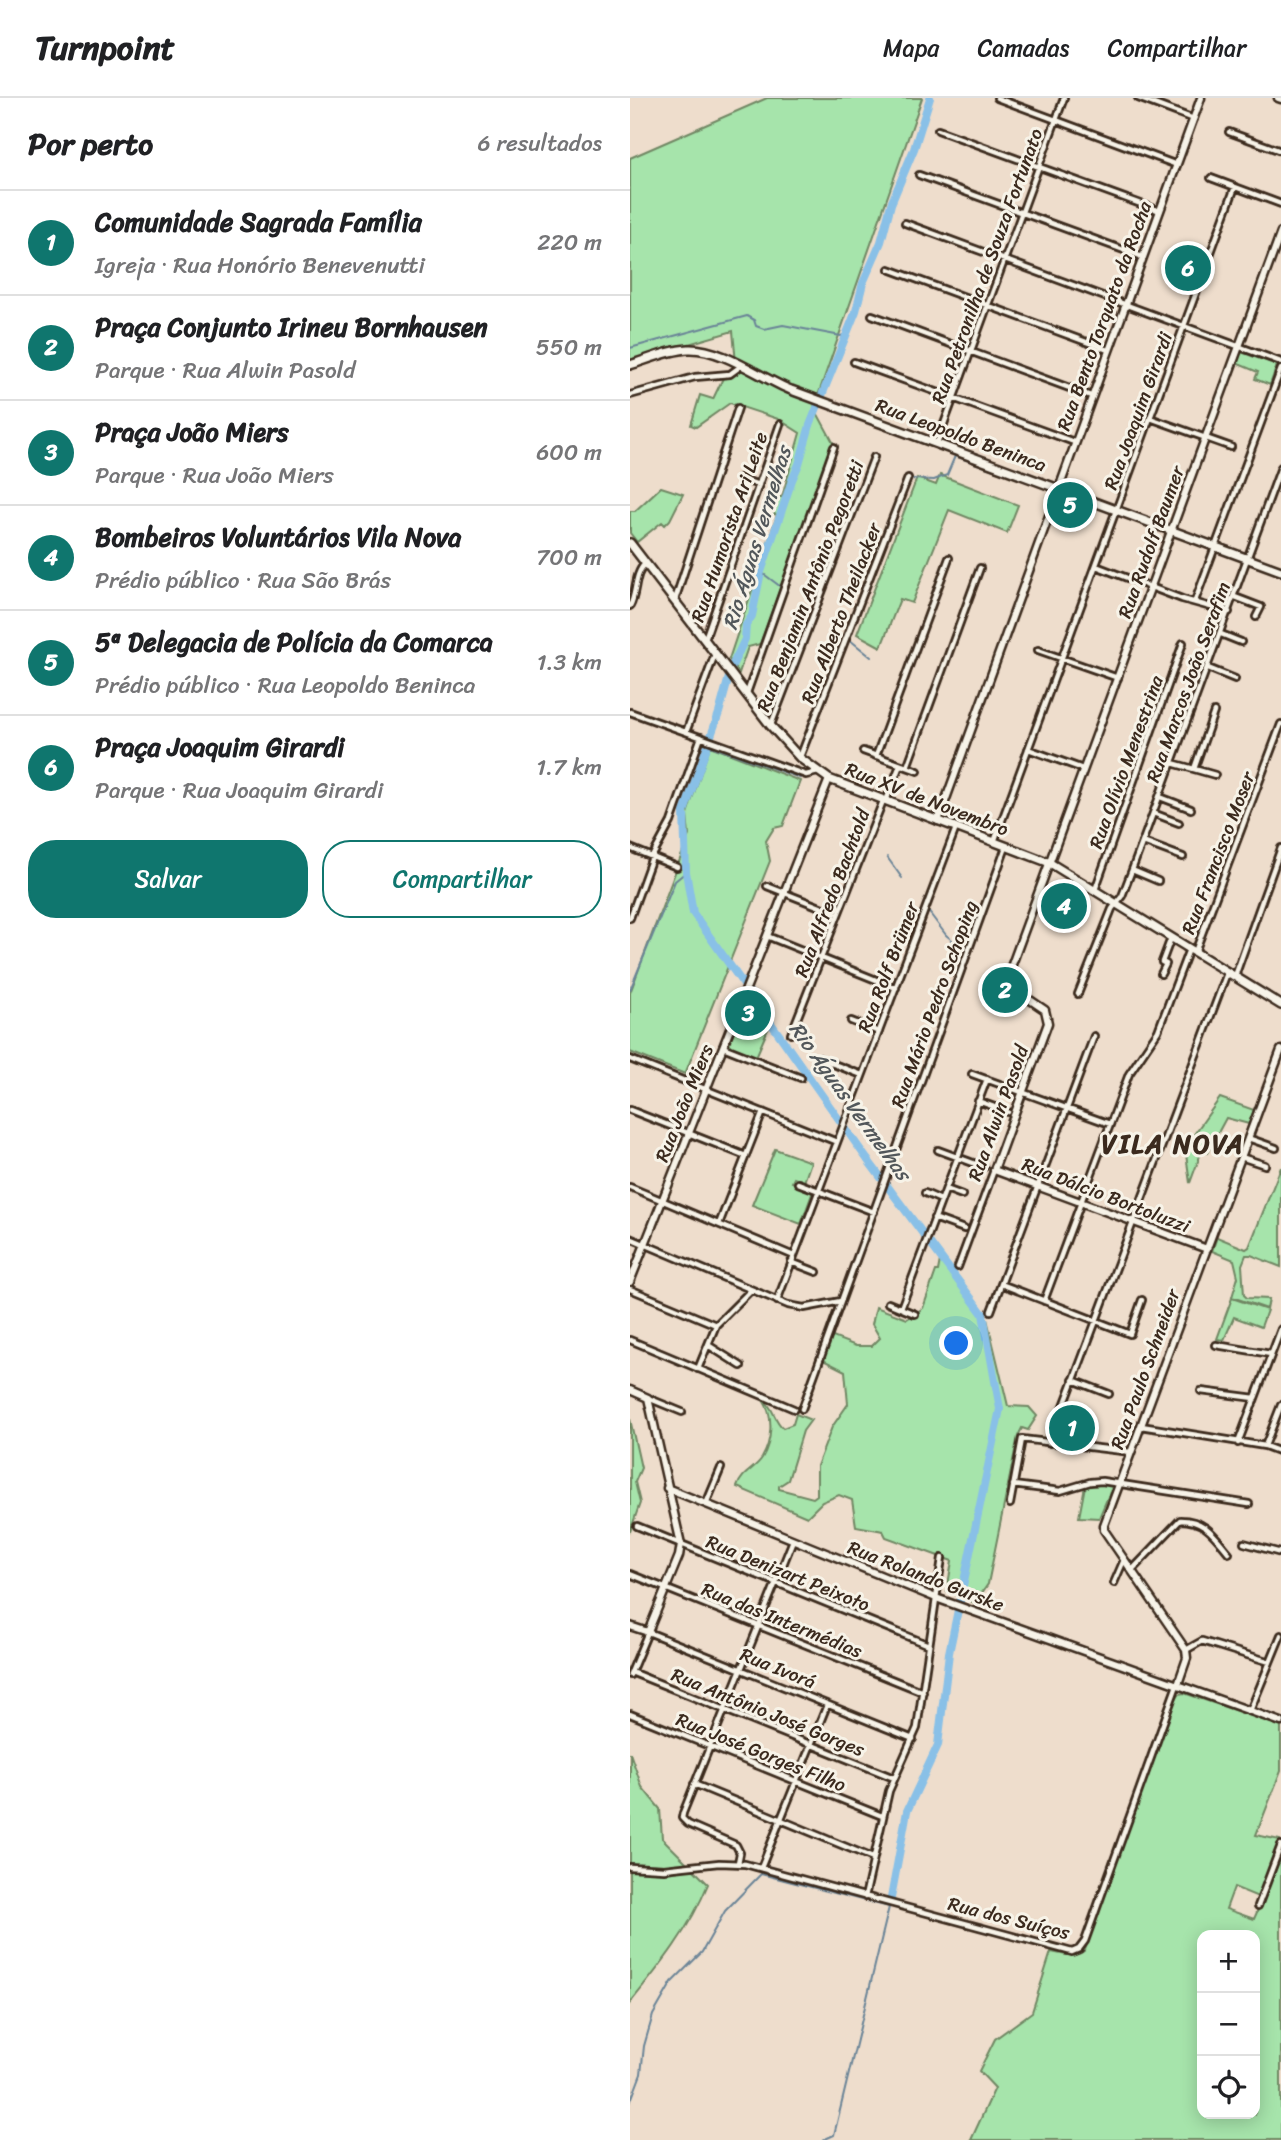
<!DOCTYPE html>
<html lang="pt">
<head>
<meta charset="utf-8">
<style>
	:root { --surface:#fff; --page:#f6f6f6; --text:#202124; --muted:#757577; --line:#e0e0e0; --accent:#0f766e }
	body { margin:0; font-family:Sriracha,sans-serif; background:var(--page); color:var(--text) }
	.controls { position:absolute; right:21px; bottom:21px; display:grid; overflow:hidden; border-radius:14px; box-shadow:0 4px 18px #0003 }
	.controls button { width:63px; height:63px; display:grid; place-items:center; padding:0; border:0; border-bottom:2px solid var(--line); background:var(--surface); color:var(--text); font:35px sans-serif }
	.you { position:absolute; left:327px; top:1246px; width:24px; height:24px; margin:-18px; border:5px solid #fff; border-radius:50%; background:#1a73e8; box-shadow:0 0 0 10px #1a73e833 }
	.badge { display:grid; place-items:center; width:46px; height:46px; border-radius:50%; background:var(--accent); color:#fff; font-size:23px; font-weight:700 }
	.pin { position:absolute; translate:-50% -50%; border:4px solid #fff; box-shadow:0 2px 7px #0006 }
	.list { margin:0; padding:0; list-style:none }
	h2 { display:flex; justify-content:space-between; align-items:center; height:91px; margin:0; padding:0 28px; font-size:30px }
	h2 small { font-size:23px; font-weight:400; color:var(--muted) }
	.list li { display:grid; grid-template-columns:46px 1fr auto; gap:21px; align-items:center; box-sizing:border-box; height:105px; padding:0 28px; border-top:2px solid var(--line) }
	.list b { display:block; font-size:26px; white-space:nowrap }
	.list p { margin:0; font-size:23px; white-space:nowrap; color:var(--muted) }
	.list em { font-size:23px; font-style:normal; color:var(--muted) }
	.actions { display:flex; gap:14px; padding:21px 28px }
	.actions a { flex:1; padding:16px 0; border:2px solid var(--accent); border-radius:28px; text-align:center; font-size:24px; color:var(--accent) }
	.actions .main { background:var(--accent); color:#fff }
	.icon { flex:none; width:38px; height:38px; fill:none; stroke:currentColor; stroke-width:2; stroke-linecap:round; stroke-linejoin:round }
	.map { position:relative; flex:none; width:651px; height:2042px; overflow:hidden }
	header { display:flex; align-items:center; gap:42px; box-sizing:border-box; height:98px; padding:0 35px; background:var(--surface); border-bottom:2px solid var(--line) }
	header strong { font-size:33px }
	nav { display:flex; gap:38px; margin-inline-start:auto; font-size:24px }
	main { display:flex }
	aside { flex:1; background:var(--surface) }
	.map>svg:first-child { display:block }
	.green { fill:#a6e4ab; stroke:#708764; stroke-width:2; fill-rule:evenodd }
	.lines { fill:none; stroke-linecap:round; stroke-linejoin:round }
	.stream { stroke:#6a8497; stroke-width:2 }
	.river { stroke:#89c0e7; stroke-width:8 }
	.street-casing { stroke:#3b2a1e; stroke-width:10 }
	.secondary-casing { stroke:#3b2a1e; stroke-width:11 }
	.primary-casing { stroke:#3b2a1e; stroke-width:12 }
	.street { stroke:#f7f3e8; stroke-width:4.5 }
	.secondary { stroke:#f7f3e8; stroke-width:6 }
	.primary { stroke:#f7f3e8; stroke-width:7 }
	.labels { text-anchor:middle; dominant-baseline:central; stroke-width:6; stroke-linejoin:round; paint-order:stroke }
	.street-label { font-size:19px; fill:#3b2a1e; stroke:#f7f3e8 }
	.water-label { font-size:21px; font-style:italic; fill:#52575a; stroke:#f7f3e8 }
	.district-label { font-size:26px; font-weight:bold; letter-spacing:2px; fill:#3b2a1e; stroke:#f7f3e8 }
</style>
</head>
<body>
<header>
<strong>Turnpoint</strong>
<nav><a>Mapa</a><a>Camadas</a><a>Compartilhar</a></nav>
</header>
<main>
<aside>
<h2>Por perto<small>6 resultados</small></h2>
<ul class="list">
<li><span class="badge">1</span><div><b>Comunidade Sagrada Família</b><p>Igreja · Rua Honório Benevenutti</p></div><em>220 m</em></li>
<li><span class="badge">2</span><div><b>Praça Conjunto Irineu Bornhausen</b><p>Parque · Rua Alwin Pasold</p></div><em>550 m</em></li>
<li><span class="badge">3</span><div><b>Praça João Miers</b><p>Parque · Rua João Miers</p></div><em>600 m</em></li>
<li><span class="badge">4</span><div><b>Bombeiros Voluntários Vila Nova</b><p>Prédio público · Rua São Brás</p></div><em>700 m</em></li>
<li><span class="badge">5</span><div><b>5ª Delegacia de Polícia da Comarca</b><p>Prédio público · Rua Leopoldo Beninca</p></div><em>1.3 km</em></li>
<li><span class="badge">6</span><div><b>Praça Joaquim Girardi</b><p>Parque · Rua Joaquim Girardi</p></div><em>1.7 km</em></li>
</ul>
<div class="actions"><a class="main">Salvar</a><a>Compartilhar</a></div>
</aside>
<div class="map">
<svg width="651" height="2042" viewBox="0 0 651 2042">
	<rect width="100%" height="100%" fill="#edc"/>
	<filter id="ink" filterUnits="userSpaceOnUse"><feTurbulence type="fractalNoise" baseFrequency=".0143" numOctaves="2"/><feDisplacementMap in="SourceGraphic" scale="14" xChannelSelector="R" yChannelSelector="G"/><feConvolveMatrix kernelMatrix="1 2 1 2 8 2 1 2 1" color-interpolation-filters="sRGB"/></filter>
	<g filter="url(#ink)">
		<path class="green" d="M 137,0 L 292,0 L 184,309 L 203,344 L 130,546 L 118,549 L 109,575 L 99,561 L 147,417 L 133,412 L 137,399 L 152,399 L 170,335 L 148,321 L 100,305 L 66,329 L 61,327 L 70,297 L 83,301 L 93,280 L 107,276 L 103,233 L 0,263 L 0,60 Z
			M 551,153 L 575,162 L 565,187 L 541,179 Z
			M 611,254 L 647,267 L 640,287 L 625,281 L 628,274 L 606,265 Z
			M 310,377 L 388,407 L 377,435 L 319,412 L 282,505 L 270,501 L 251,549 L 227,536 L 287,380 L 306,387 Z
			M 31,389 L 53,396 L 40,422 L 35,427 L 32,424 L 7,444 L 0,435 L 0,413 L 5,413 Z
			M 80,648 L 170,683 L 153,728 L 144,730 L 136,743 L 140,763 L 55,976 L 0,954 L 0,895 L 59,737 L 57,716 Z
			M 116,900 L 138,931 L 126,959 L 97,947 Z
			M 590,1000 L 624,1012 L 619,1026 L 596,1020 L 577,1055 L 571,1055 L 560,1085 L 555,1049 Z
			M 145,1051 L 181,1064 L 174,1084 L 164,1080 L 162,1084 L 183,1093 L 171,1126 L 122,1107 Z
			M 651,1069 L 651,1169 L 621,1157 L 616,1157 L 612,1167 L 614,1197 L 617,1200 L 639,1201 L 637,1211 L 602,1199 L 608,1179 L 604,1162 L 582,1153 L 587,1139 L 616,1151 L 619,1149 Z
			M 311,1157 L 357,1221 L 378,1308 L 399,1309 L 407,1318 L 398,1332 L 392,1330 L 388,1338 L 358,1486 L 345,1505 L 317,1493 L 322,1463 L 256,1439 L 253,1433 L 226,1428 L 222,1402 L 209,1397 L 192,1404 L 177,1419 L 107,1389 C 112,1374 124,1372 132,1360 C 142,1343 144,1318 133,1302 C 144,1309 143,1321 153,1330 L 163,1326 L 166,1316 L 181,1322 L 173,1333 L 158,1382 L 149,1388 L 149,1391 L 183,1400 L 187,1397 L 187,1368 L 202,1329 L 218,1306 L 215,1273 L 193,1262 L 200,1241 L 203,1239 L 226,1248 L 242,1248 L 250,1240 L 242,1226 L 246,1209 L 277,1221 L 293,1210 L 306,1173 L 308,1173 Z
			M 602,1200 L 637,1212 L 631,1229 L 604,1219 L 594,1242 L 587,1241 Z
			M 0,1321 L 11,1370 L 5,1384 L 10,1405 L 0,1434 Z
			M 463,1384 L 483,1387 L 469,1420 L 449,1419 L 455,1388 Z
			M 554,1595 L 651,1628 L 651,1673 L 626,1737 L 650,1742 L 650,1745 L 628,1799 L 604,1789 L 596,1811 L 624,1821 L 651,1759 L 651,2042 L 341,2042 L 365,1990 L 349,1973 L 365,1941 L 402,1914 L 421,1854 C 433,1856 445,1861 455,1852 L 542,1607 L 549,1596 ZM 572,1837 L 625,1837 L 625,2016 L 572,2016 Z
			M 0,1655 L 12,1689 L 30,1711 L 32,1740 L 78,1786 C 60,1831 30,1868 0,1905 Z"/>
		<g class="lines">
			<path class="stream" d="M 0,250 L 117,218 L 124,222 L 126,228 L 134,231 L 153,227 L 211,238 L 216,236
				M 131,474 L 151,489
				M 220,542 L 241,559
				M 78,647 L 170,680
				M 178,647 L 281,381 L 304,382 L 317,377 L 325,358 L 367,373
				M 257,759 L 272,780
				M 298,813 L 316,837 L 333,851
				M 0,892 L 45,783 L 56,774
				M 0,2005 L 11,1976 L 14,1948 L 23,1917 L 42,1884 L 72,1854 L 95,1813 L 131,1776 L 259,1809 L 204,2037 L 193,2042"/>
			<path class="river" d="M 261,1800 L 277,1713 L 308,1647 L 319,1555 L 370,1311 L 353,1216 L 237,1061 L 63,815 L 56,774 L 54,714 L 89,615 L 102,568 L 115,541 L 116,527 L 122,518 L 131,474 L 162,382 L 169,366 L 180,327 L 226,213 L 233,185 L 251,144 L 261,106 L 284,51 L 300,0"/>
			<defs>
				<path id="street" d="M 367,0 L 547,67
					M 508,0 L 564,21
					M 308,32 L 530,113
					M 599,34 L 651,53
					M 289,77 L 513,159
					M 581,80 L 651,106
					M 275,125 L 651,264
					M 259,171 L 478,252
					M 242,217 L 461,298
					M 224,264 L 444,344
					M 0,297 L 65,279 L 100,276 L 111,268
					M 520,320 L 601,349
					M 307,345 L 434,0
					M 109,380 L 129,387
					M 466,468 L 552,501 L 599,514
					M 605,499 L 631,509 L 626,519
					M 45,502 L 108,310
					M 565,503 L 651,271
					M 0,508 C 7,495 4,476 15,466
					M 591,536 L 611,544
					M 75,541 L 150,326
					M 408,552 L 488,580
					M 578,570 L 605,581
					M 117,595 L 204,349
					M 0,614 L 176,677 L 188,674
					M 141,627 L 244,359
					M 56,634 L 85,556
					M 398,651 L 453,671
					M 233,653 L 288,673
					M 246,658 L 319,460
					M 170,659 L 278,380
					M 542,665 L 564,671 L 584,614
					M 277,669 L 350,470
					M 564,671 L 585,677
					M 530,699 L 561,711
					M 256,703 L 270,667
					M 523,715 L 549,725
					M 364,744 L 605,89
					M 513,744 L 553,759
					M 0,750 L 47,769
					M 502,772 L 528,783
					M 137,788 L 208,816
					M 465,792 L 553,545
					M 0,820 L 22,759 L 41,724 L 71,639
					M 137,838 L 266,890
					M 565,854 L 651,626
					M 531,876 L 536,866 L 532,864 L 541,840
					M 605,878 L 651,750
					M 448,896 L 482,811 L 492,798 L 502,772 L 651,369
					M 221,923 L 249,934
					M 161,936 L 253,703
					M 93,949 L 171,980
					M 188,960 L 232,977
					M 0,961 L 207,1044
					M 342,976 L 480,1026
					M 348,1003 L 378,1014
					M 0,1012 L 116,1058
					M 618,1040 L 646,1050
					M 308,1052 L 354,1069
					M 611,1059 L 635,1067
					M 168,1085 L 244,1114
					M 0,1089 L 164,1158
					M 316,1091 L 332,1097
					M 295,1095 L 311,1102
					M 304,1120 L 334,1131
					M 89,1126 L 133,1014
					M 0,1140 L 158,1207 L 174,1210 L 211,1203
					M 161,1164 L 187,1174
					M 328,1169 L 364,1072
					M 371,1186 L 500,1236 L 512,1202
					M 0,1191 L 86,1227
					M 147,1203 L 326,730
					M 414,1203 L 499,976 L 528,933 L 559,851
					M 258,1205 L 285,1216
					M 271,1210 L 357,981
					M 361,1213 L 464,938
					M 0,1242 L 164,1311
					M 78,1247 L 111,1268
					M 586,1247 L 641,1256
					M 68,1271 L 86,1227 L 121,1192
					M 443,1282 L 479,1296
					M 571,1293 L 625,1300
					M 18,1300 L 52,1314
					M 172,1311 L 376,749
					M 511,1328 L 635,1348 L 651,1354
					M 420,1345 L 597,875
					M 608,1345 L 651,1231
					M 635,1348 L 651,1307
					M 383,1387 L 430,1393 L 460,1384 L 472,1383 L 619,1406
					M 76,1406 L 91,1370
					M 380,1406 L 392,1341 L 501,1354
					M 7,1428 L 299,1547
					M 614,1445 L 651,1455
					M 502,1472 L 550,1422 C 575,1422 584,1437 599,1455
					M 0,1476 L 293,1594
					M 484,1485 L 494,1462
					M 556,1552 L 572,1543 L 640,1564
					M 1,1574 L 264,1680
					M 0,1577 L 18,1534 L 283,1641
					M 620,1613 L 651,1537
					M 0,1616 L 252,1718
					M 64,1686 L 243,1760
					M 108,1765 L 110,1755 L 106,1747 L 58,1726 L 52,1720 L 53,1715 L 163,1442
					M 0,1769 L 34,1771 L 89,1765 L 115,1766 L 442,1854 L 449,1851 L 455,1843 L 547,1587
					M 131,1770 L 197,1607
					M 235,1799 L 259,1693 L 287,1630 L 312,1460
					M 628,1808 L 651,1747"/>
				<path id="secondary" d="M 648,0 L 651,1
					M 308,723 L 571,0
					M 577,1151 L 364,1072 L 418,925 L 415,912 L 381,889 L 377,880 L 651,134
					M 0,1184 L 199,681
					M 0,1292 L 18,1300 L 51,1446 L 49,1458 L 18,1534 L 0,1528
					M 37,1390 L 306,1500 L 651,1624
					M 548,1586 L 557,1560 L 556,1552 L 474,1432 L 474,1427 L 651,952"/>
				<path id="primary" d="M 0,267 C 19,261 39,252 59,251 C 92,250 131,280 161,292 L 651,473
					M 0,445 L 141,628 L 170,660 L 199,681 L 420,765 L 651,907"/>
			</defs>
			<use href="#street" class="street-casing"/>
			<use href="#secondary" class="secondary-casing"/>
			<use href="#primary" class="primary-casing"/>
			<use href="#street" class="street"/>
			<use href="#secondary" class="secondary"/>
			<use href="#primary" class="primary"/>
		</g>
	</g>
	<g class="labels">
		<g class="street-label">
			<text transform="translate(357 168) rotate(-70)">Rua Petronilha de Souza Fortunato</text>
			<text transform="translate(474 218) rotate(-70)">Rua Bento Torquato da Rocha</text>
			<text transform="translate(508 313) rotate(-70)">Rua Joaquim Girardi</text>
			<text transform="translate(331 337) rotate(20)">Rua Leopoldo Beninca</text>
			<text transform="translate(99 429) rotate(-71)">Rua Humorista Ari Leite</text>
			<text transform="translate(521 444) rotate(-70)">Rua Rudolf Baumer</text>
			<text transform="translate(180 488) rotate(-69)">Rua Benjamin Antônio Pegoretti</text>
			<text transform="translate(211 515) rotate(-69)">Rua Alberto Theilacker</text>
			<text transform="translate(558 584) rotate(-70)">Rua Marcos João Serafim</text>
			<text transform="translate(496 664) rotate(-70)">Rua Olívio Menestrina</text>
			<text transform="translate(297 701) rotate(21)">Rua XV de Novembro</text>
			<text transform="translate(588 755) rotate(-69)">Rua Francisco Moser</text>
			<text transform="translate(202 795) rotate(-69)">Rua Alfredo Bachtold</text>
			<text transform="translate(258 869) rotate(-69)">Rua Rolf Brümer</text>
			<text transform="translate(304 906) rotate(-70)">Rua Mário Pedro Schoping</text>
			<text transform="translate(54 1005) rotate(-68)">Rua João Miers</text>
			<text transform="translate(368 1015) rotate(-70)">Rua Alwin Pasold</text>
			<text transform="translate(476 1097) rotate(21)">Rua Dálcio Bortoluzzi</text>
			<text transform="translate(515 1271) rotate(-70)">Rua Paulo Schneider</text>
			<text transform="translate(158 1475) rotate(22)">Rua Denizart Peixoto</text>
			<text transform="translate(296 1478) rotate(21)">Rua Rolando Gurske</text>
			<text transform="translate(152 1522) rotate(22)">Rua das Intermédias</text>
			<text transform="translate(148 1570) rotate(22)">Rua Ivorá</text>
			<text transform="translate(138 1614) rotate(22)">Rua Antônio José Gorges</text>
			<text transform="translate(131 1654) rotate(22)">Rua José Gorges Filho</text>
			<text transform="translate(379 1820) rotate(14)">Rua dos Suíços</text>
		</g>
		<g class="water-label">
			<text transform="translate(127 440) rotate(-73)">Rio Águas Vermelhas</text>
			<text transform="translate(220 1003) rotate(54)">Rio Águas Vermelhas</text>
		</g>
		<g class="district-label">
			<text x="543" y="1046">VILA NOVA</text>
		</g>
	</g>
</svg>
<div class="controls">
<button>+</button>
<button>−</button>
<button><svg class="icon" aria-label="locate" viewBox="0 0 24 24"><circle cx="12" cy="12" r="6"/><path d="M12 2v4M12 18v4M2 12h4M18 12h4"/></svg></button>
</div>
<div class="you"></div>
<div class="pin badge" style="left:442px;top:1330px">1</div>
<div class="pin badge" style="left:375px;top:892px">2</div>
<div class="pin badge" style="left:118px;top:915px">3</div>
<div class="pin badge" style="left:434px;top:808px">4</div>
<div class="pin badge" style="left:440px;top:407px">5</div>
<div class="pin badge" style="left:558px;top:170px">6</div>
</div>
</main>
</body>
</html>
